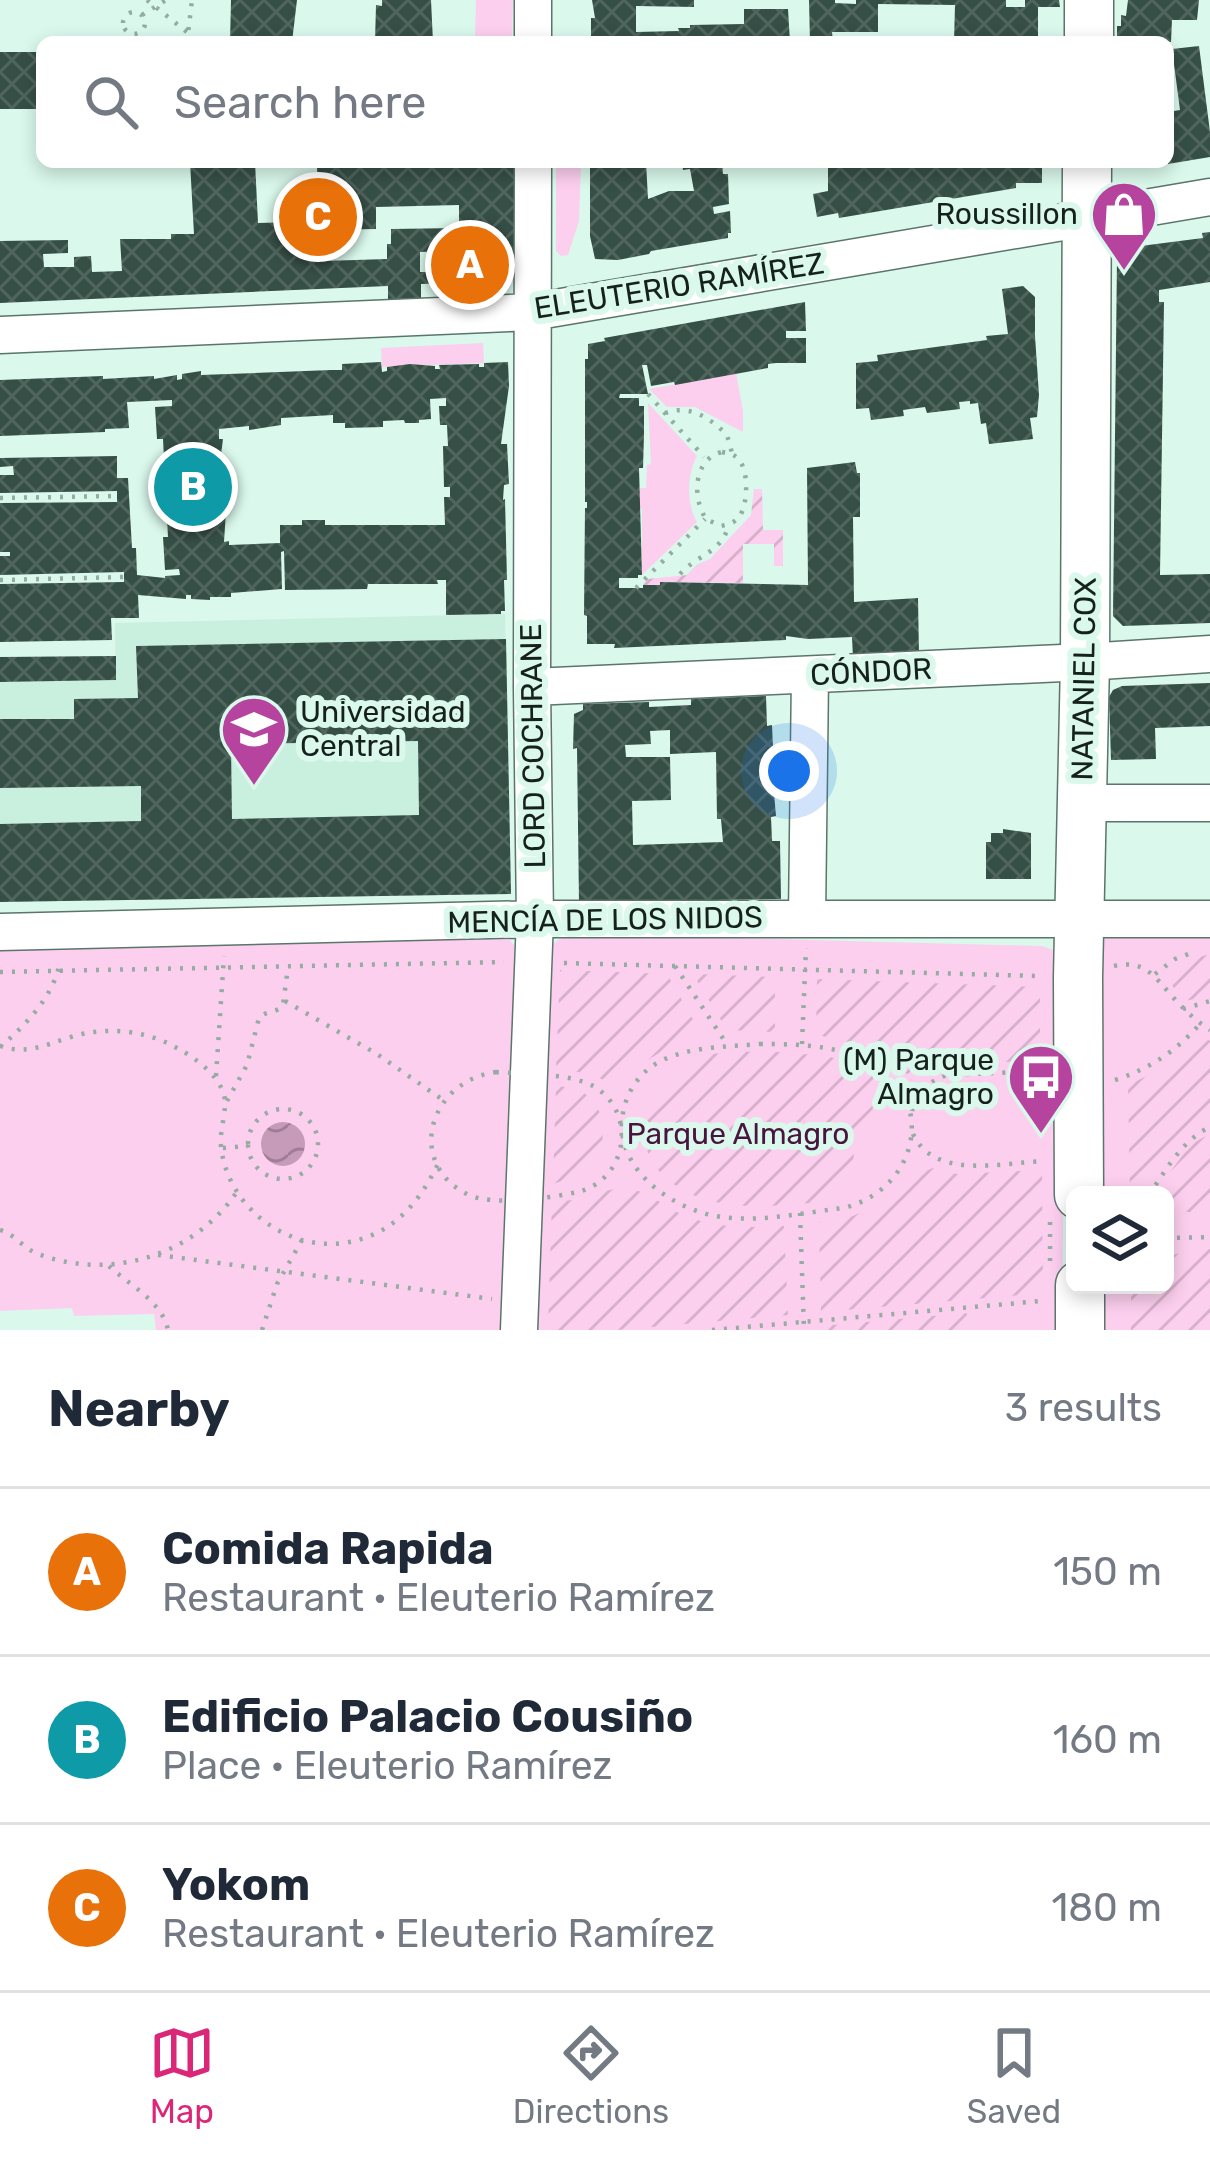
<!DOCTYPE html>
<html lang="en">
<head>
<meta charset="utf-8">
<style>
	:root { --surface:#fff; --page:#f2f2f3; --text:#1f2937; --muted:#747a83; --line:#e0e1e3; --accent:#db2777 }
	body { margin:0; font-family:Rubik,sans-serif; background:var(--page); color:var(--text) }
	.controls { position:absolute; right:36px; bottom:36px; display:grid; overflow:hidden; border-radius:18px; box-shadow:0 6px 18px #0003 }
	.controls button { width:108px; height:108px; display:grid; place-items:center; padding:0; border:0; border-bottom:3px solid var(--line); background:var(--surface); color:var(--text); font:60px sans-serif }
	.you { position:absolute; left:789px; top:771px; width:42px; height:42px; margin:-30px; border:9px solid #fff; border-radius:50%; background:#1a73e8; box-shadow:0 0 0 18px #1a73e833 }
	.badge { display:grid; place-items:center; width:78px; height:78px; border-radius:50%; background:var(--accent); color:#fff; font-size:39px; font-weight:700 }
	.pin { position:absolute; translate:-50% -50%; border:6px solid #fff; box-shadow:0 3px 12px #0006 }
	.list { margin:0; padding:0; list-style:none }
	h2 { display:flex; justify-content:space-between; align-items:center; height:156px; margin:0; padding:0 48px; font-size:51px }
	h2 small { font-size:39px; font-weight:400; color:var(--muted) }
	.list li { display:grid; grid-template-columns:78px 1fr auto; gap:36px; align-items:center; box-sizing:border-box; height:168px; padding:0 48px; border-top:3px solid var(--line) }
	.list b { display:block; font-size:45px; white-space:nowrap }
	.list p { margin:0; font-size:39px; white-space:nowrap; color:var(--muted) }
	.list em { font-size:39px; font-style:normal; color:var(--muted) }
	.icon { flex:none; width:66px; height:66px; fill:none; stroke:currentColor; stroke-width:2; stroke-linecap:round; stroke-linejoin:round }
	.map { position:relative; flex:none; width:1210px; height:1330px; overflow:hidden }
	.search { position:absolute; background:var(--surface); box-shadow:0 6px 18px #0003; left:36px; right:36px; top:36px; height:132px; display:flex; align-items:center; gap:30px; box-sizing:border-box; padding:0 42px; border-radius:18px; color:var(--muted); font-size:45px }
	.sheet { height:660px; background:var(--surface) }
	nav { display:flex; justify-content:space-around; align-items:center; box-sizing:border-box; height:168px; border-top:3px solid var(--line); background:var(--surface); font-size:33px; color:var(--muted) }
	nav a { display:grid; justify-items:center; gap:6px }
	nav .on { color:var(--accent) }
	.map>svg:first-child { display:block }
	.built { fill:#c9efdf }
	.green { fill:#fccfee }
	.garden { fill:url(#garden-furrows) }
	.water { fill:url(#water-waves) }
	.building { fill:url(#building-cross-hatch); fill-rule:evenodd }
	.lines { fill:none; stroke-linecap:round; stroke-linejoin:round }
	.minor-casing { stroke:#5b756b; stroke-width:39 }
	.major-casing { stroke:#5b756b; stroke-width:51 }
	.path { stroke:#94aca2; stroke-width:4.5; stroke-dasharray:3 9; stroke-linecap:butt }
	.minor { stroke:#fff; stroke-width:36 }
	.major { stroke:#fff; stroke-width:48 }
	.labels { text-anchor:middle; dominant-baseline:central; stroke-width:12; stroke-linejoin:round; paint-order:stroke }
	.poi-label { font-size:30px; fill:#16211d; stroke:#daf8ec; text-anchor:end }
	.street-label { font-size:30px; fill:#16211d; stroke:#daf8ec }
	.park-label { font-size:30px; fill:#49153e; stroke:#daf8ec }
</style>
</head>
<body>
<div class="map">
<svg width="1210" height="1330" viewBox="0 0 1210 1330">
	<defs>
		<pattern id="garden-furrows" width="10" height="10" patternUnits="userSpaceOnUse" patternTransform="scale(3)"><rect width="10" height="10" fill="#fccfee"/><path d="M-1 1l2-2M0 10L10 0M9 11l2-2" fill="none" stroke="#d7b1cc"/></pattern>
		<pattern id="water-waves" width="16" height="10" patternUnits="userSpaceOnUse" patternTransform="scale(3)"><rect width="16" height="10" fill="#c69ab9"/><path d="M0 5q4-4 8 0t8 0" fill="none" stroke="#a07d96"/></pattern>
		<pattern id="building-cross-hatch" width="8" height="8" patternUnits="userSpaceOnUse" patternTransform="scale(3)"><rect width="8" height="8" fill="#364f46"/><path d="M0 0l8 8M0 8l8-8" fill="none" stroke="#50655d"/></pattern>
	</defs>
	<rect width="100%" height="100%" fill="#daf8ec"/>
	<path class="built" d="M 505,614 L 511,894 L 0,902 L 0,682 L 116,680 L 115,623 Z"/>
	<path class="green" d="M 476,0 L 513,0 L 512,42 L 475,40 Z
		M 556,162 L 581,162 L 579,221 L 568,255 L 561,256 L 556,251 Z
		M 483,343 L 484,363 L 382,367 L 381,348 Z
		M 736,373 L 743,411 L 743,432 L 695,407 L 667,407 L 649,389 Z
		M 648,403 L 697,456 C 687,474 686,504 697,522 L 642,575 L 642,509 L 639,508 L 639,488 L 646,488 L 647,465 L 651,464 Z
		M 573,934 L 1042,946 L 1057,951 L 1066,966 L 1062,1330 L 532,1330 L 551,946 L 558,940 Z
		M 1210,934 L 1210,1330 L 1101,1330 L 1100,1285 L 1165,1285 L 1165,1195 L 1097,1195 L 1097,944 L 1111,935 Z
		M 500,935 L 508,938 L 518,950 L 503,1330 L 156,1330 L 154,1314 L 74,1316 L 72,1308 L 0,1311 L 0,942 Z"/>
	<path class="garden" d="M 754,489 L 762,489 L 763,530 L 783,530 L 783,566 L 774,566 L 774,544 L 743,544 L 743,583 L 661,582 L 660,585 L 643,585 L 647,579 L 687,575 L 698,564 L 710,559 L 751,515 Z
		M 1210,954 L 1210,996 L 1184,1001 L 1164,975 L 1182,962 Z
		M 560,970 L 667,974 L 702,1035 C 668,1047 640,1059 618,1088 C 598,1075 580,1071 556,1069 Z
		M 693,974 L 775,977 L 775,1032 L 727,1030 Z
		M 817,979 L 1040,987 L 1040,1060 L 931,1066 L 907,1074 C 874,1050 856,1042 816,1035 Z
		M 1200,1035 L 1210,1041 L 1210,1105 L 1189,1128 L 1140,1195 L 1130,1195 L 1128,1085 L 1172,1064 Z
		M 765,1051 L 828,1056 L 865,1069 L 888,1088 C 859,1124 855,1139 850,1185 C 827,1206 812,1202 782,1205 C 746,1208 706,1206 675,1185 C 621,1149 641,1075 700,1057 C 719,1051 744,1053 765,1051 Z
		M 556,1086 C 565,1087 576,1088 584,1093 C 612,1112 608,1157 580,1173 C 572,1178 561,1181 553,1184 Z
		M 1210,1134 L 1210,1212 L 1184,1212 L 1165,1220 L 1165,1195 L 1153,1195 L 1191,1144 Z
		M 933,1168 L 957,1174 L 1042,1170 L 1043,1293 L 821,1312 L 819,1222 L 853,1216 L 883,1201 L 903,1180 Z
		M 617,1188 C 651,1190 651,1199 679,1213 C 713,1229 748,1228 784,1226 L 788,1315 L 617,1330 L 548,1330 L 552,1202 L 573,1200 Z
		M 1210,1249 L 1210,1330 L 1131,1330 L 1131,1285 L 1165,1285 L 1165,1258 L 1188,1250 Z
		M 967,1313 L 966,1330 L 811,1330 L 811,1327 Z"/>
	<path class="water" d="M261 1144a22 22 0 1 1 44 0a22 22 0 1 1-44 0Z"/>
	<path class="building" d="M 231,0 L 297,0 L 292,42 L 230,42 Z
		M 382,0 L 431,0 L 433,42 L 375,42 L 376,5 L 382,6 Z
		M 592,0 L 694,0 L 694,7 L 636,6 L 636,32 L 679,31 L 678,28 L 690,28 L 690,25 L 744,24 L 744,9 L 788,9 L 790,42 L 591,42 L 591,18 L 595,18 Z
		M 809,0 L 835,0 L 835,3 L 856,4 L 856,0 L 1006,0 L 1006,7 L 1025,7 L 1025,0 L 1059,0 L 1060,7 L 1038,7 L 1038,42 L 954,42 L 955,5 L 878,4 L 878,32 L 832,32 L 833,42 L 810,42 Z
		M 1128,0 L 1199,0 L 1197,20 L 1172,20 L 1171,42 L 1117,42 L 1117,26 L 1121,26 L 1121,15 L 1126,16 Z
		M 1199,46 L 1210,132 L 1210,157 L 1168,164 L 1168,112 L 1180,110 L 1172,49 Z
		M 0,52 L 42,52 L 42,109 L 0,109 Z
		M 190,162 L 255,162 L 258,223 L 293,222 L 294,230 L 318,230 L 317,162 L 516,162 L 514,267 L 501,280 L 483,281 L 484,299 L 447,302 L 447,283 L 421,284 L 421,305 L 388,307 L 388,286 L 0,303 L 0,241 L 68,240 L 68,253 L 43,254 L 44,267 L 74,267 L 74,257 L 91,256 L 92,272 L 122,271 L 120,239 L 171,239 L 171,234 L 194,234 ZM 459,205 L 459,228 L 391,229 L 391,244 L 387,244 L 387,259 L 323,261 L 323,230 L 376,229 L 376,207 ZM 444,251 L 445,272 L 420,272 L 420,252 Z
		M 590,162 L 646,162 L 648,199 L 669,191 L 694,191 L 690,169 L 683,170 L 682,162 L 722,162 L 723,174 L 728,174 L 729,204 L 713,207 L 714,214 L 730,211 L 731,233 L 728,233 L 728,238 L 651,251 L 649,254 L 618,260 L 595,259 L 590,236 Z
		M 828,162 L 1042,162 L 1042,183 L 1016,183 L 1016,188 L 839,218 L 838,213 L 817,217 L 813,194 L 828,191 Z
		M 1210,232 L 1210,282 L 1159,290 L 1159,302 L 1164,302 L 1160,575 L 1210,574 L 1210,623 L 1123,626 L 1113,616 L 1117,258 L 1125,248 L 1203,238 L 1202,233 Z
		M 1023,286 L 1035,297 L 1035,336 L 1039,395 L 1037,417 L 1030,418 L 1033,439 L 989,444 L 986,423 L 981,424 L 978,403 L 970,404 L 970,401 L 959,402 L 960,409 L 927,413 L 925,407 L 903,410 L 904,416 L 871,420 L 869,408 L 856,409 L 856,363 L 878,361 L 877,355 L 987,340 L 986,336 L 1008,334 L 1002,289 Z
		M 805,302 L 806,331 L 786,331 L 786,338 L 806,338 L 806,363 L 776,363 L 768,364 L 768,368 L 675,385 L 674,382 L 651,386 L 647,365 L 642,365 L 648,394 L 620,394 L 619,398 L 639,398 L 639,406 L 644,406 L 644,434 L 643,468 L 639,468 L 642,575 L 638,575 L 638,578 L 619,578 L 619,588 L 643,588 L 643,585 L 660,585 L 660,582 L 808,585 L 807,468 L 855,462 L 857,473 L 860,473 L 860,517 L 853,517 L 854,602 L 918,598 L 919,655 L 853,658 L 852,637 L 808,639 L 786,636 L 786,640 L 614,648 L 615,644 L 587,644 L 587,616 L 584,615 L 585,508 L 587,508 L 587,502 L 585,502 L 585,359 L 588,359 L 588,344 L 605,341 L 604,338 Z
		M 381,362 L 382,372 L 387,371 L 387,367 L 410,364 L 435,366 L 435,369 L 440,369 L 439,365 L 479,364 L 479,367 L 484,367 L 484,363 L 508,362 L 509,386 L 501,444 L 507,444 L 509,484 L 504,485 L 503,500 L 505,499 L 507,580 L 504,580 L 505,611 L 501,611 L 501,614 L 446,615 L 446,580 L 437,580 L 438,584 L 368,584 L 367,589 L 285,590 L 284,551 L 281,552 L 282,589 L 231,593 L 231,597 L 210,597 L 210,600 L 191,599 L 191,595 L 186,595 L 186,599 L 138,595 L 139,618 L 111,618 L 112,640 L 0,642 L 0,584 L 124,582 L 124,572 L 0,575 L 0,556 L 10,556 L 10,552 L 0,552 L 0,503 L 117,502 L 117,491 L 0,493 L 0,475 L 14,475 L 13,466 L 0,467 L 0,458 L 117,456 L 117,478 L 128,478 L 132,548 L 136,548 L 137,575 L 165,578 L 165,576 L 180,575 L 179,569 L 165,570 L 163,537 L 168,537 L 163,439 L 157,439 L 155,407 L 172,406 L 172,400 L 127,402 L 129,428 L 105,429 L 105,432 L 0,436 L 0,380 L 103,376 L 103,379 L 154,376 L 154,379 L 177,375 L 177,380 L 182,379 L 182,374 L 201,371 L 201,375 L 331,370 L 342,370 L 342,364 ZM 446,398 L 446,406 L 439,406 L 440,425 L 447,425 L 448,446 L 443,446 L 444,487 L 450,487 L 450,497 L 444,497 L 445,525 L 325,525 L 325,520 L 302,520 L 302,525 L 280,525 L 280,543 L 229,545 L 229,541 L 224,542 L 226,511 L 223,511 L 220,463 L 223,439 L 219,439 L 219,429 L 249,426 L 249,430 L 281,425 L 281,418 L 333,415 L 333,423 L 345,423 L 345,428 L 383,427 L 383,421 L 404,420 L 405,423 L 419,423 L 419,420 L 431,419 L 430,399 Z
		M 506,639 L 511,894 L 0,902 L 0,824 L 141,821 L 141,786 L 0,788 L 0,719 L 74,719 L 74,699 L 138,698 L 136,646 ZM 418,741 L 419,815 L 232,819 L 231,744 Z
		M 116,656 L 116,680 L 0,682 L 0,657 Z
		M 1210,683 L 1210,726 L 1155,728 L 1156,759 L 1111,760 L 1109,697 L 1113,690 L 1122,686 Z
		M 766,696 L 767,726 L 772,725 L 773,748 L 770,748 L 776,816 L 771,817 L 772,841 L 780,841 L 781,899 L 579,902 L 577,748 L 573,749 L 574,714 L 583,710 L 583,704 L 649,702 L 649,707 L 691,705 L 691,699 ZM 670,730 L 670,754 L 716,752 L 717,819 L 721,819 L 723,842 L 633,845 L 632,801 L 671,800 L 670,757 L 626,757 L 625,745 L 651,744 L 650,731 Z
		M 1003,829 L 1031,833 L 1031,879 L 986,879 L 986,842 L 991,842 L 991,833 L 1003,833 Z"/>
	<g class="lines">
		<defs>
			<path id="minor" d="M 533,0 L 533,42
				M 0,335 L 532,312 L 1210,197
				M 532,687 L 1085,662 L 1210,654
				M 1083,803 L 1210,803
				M 807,918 L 810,675
				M 0,932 L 535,919 L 1210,919
				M 519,1330 L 535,919 L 532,687 L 533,162"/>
			<path id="major" d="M 1089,42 L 1089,0
				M 1079,1195 L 1078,977 L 1085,662 L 1087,162
				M 1080,1285 L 1080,1330"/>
		</defs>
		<use href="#minor" class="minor-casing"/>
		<use href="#major" class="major-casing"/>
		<path class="path" d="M 147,0 L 188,33
			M123 23a11 11 0 1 1 22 0a11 11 0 1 1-22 0Z
			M 142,15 L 166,0
			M 187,42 L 192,0
			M 648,394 L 704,457
			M 665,413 C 690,404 710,418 727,435 L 732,453
			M 722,452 C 730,454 733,453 739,460 C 749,471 748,506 739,517 C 733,524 729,524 721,526 L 706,519 C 692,498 693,459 722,452 Z
			M 0,498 L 117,496
			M 680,574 C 698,554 722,553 729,524
			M 0,580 L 124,577
			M 636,588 L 705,519
			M 564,963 L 1038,976
			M 675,966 L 728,1046
			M 1114,966 C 1144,959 1154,976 1172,996 C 1183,1009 1196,1021 1210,1030
			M 0,972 L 504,962
			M 1155,974 L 1175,959 L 1191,953
			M 285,1001 L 377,1054 L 443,1100
			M 1183,1009 L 1210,1001
			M 760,1044 C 795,1044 838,1045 870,1062 C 940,1101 916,1191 843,1208 C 799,1213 746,1226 703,1213 C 660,1200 614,1163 623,1113 C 626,1095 636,1078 651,1067 C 680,1046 726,1047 760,1044 Z
			M 802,1044 L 806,948
			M 0,1046 C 27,1055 45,1045 71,1037 C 105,1026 146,1030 177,1048 C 194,1057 216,1073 223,1092 C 229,1107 219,1129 221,1146 C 227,1206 285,1251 344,1243 C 391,1236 418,1205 438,1164
			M 0,1047 C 25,1026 56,994 60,960
			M 496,1072 C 523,1074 572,1073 595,1087 C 638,1114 627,1181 577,1192 C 552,1198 492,1206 469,1195 C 405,1165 428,1081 496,1072 Z
			M 216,1076 L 224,956
			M 1115,1080 C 1149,1069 1175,1052 1199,1025
			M 227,1101 L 247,1065 L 259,1018 C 266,1010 276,1014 283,1005 L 288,967
			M248 1144a35 35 0 1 1 70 0a35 35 0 1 1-70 0Z
			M 912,1111 C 917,1091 928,1082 947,1075 L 1044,1071
			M 913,1134 C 934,1180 1001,1163 1044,1161
			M 223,1148 L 248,1146
			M 1149,1195 C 1166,1170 1182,1140 1210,1127
			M 800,1213 L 804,1330
			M 1050,1222 L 1050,1264
			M 0,1230 C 16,1235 24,1249 38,1254 C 110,1281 193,1256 236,1193
			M 1165,1238 L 1210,1237
			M 158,1255 L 492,1299
			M 109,1266 C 129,1285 162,1301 168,1330
			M 262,1330 L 277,1284 L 302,1240
			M 712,1330 L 1041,1301"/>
		<use href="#minor" class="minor"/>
		<use href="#major" class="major"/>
	</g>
	<defs>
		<symbol id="shop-pin" viewBox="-11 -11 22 30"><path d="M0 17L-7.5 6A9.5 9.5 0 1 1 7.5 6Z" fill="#b6439d" stroke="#daf8ec"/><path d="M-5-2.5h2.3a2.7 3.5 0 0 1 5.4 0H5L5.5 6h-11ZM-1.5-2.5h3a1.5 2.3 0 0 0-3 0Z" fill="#fff"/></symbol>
		<symbol id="university-pin" viewBox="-11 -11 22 30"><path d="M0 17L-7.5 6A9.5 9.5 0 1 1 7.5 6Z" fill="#b6439d" stroke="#daf8ec"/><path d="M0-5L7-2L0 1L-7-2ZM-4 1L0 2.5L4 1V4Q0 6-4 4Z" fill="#fff"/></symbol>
		<symbol id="bus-pin" viewBox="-11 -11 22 30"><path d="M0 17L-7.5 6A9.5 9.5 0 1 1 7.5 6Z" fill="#b6439d" stroke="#daf8ec"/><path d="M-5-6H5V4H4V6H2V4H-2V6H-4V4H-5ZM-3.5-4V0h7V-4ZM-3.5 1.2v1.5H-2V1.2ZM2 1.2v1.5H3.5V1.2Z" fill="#fff"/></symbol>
	</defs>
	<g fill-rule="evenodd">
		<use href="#shop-pin" x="1086" y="176" width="76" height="104"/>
		<use href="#university-pin" x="216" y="691" width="76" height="104"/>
		<use href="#bus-pin" x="1003" y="1039" width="76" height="104"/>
	</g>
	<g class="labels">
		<g class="poi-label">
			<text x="1078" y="214">Roussillon</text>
			<text x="300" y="712" text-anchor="start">Universidad<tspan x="300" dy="34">Central</tspan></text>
			<text x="994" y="1060">(M) Parque<tspan x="994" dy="34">Almagro</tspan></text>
		</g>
		<g class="street-label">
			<text transform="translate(679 286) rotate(-9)">ELEUTERIO RAMÍREZ</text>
			<text transform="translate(871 672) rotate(-3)">CÓNDOR</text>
			<text transform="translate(1084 679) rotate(-89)">NATANIEL COX</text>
			<text transform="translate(533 746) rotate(-91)">LORD COCHRANE</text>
			<text transform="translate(605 920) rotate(-1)">MENCÍA DE LOS NIDOS</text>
		</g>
		<g class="park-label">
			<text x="738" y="1134">Parque Almagro</text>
		</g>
	</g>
</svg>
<div class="controls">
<button><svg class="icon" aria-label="layers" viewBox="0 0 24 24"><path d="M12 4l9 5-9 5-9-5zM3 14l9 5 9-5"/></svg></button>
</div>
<div class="you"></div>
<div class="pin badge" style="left:470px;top:265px;background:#e8710a">A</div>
<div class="pin badge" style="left:193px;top:487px;background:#0f9aa8">B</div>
<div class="pin badge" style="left:318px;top:217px;background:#e8710a">C</div>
<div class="search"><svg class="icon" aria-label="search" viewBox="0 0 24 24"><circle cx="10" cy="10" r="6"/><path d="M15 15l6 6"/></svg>Search here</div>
</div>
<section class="sheet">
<h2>Nearby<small>3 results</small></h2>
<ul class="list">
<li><span class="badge" style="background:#e8710a">A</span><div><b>Comida Rapida</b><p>Restaurant · Eleuterio Ramírez</p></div><em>150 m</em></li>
<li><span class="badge" style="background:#0f9aa8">B</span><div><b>Edificio Palacio Cousiño</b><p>Place · Eleuterio Ramírez</p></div><em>160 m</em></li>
<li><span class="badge" style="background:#e8710a">C</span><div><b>Yokom</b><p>Restaurant · Eleuterio Ramírez</p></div><em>180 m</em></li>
</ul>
</section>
<nav>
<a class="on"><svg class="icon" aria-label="map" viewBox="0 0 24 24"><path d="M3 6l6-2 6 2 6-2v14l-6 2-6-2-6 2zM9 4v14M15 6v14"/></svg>Map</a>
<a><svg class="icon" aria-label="directions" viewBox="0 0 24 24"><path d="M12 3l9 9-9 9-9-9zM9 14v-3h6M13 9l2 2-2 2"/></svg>Directions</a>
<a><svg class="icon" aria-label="saved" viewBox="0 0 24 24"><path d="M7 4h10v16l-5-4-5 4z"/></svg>Saved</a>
</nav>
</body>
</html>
